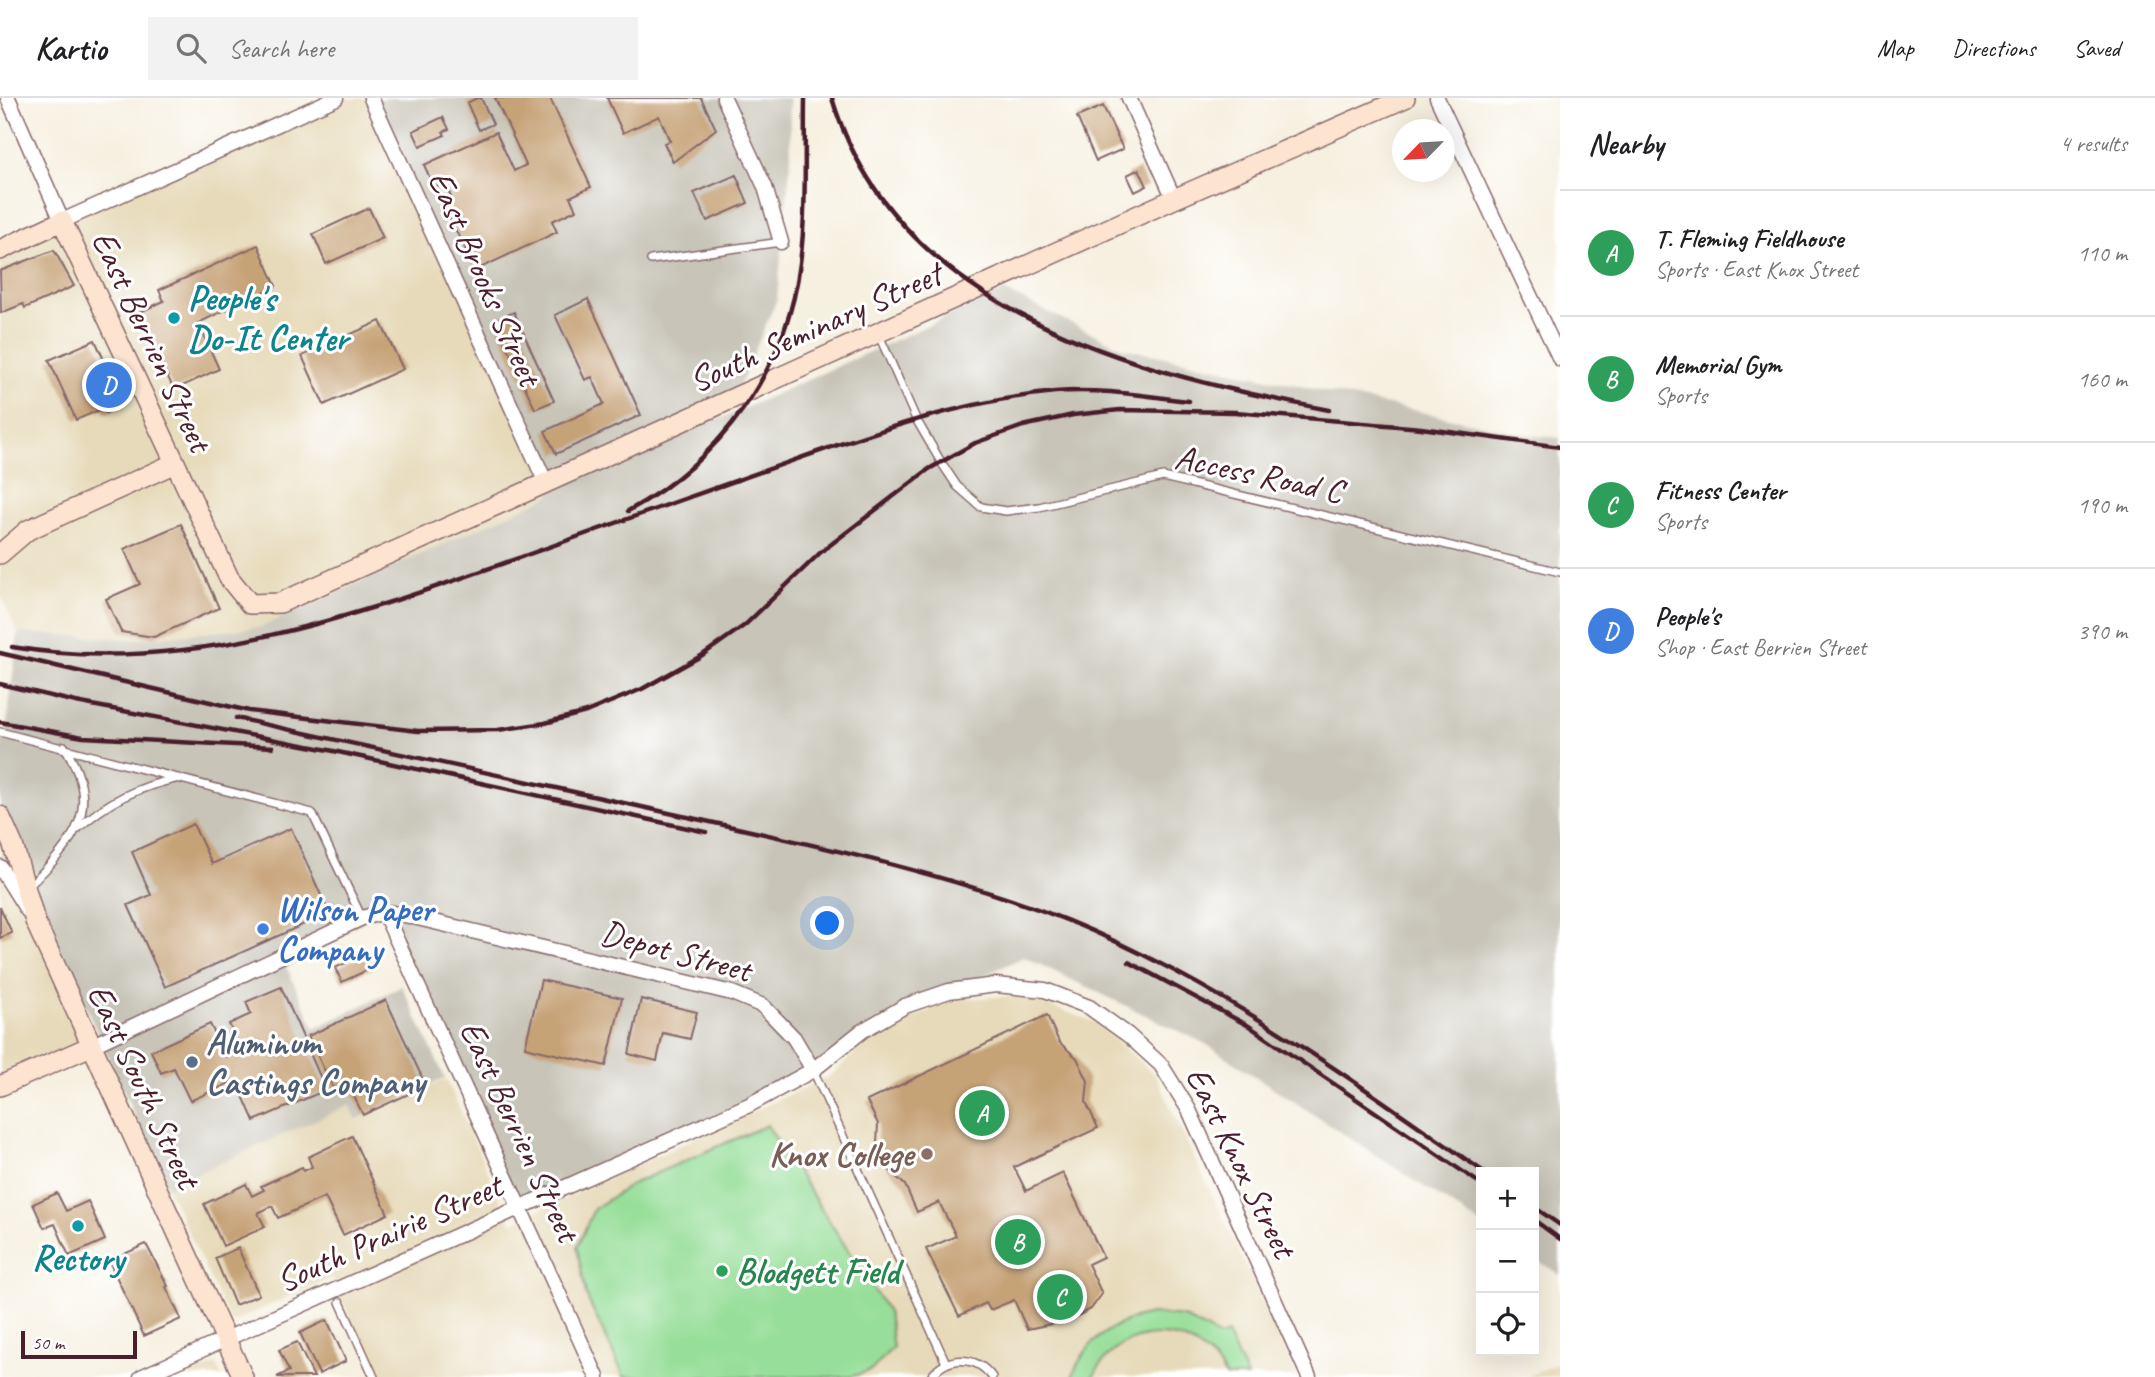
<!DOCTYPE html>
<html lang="en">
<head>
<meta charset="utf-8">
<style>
	:root { --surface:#fff; --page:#f2f2f2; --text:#202124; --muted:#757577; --line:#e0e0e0; --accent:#b5179e }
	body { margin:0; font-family:Caveat,sans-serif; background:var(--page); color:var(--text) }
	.controls { position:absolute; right:21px; bottom:21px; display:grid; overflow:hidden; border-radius:0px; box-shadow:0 7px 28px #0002 }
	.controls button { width:63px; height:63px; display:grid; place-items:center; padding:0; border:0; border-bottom:2px solid var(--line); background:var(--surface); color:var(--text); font:35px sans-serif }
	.compass { position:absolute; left:1392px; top:21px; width:63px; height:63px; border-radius:50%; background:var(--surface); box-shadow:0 7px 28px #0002; rotate:245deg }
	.scale { position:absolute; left:21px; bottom:18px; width:116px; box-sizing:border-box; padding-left:7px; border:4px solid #4a1f2b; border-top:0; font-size:19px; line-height:24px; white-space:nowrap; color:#4a1f2b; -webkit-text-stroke:5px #fff; paint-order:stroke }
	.you { position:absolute; left:828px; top:826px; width:24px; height:24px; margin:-18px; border:5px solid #fff; border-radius:50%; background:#1a73e8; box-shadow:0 0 0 10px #1a73e833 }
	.badge { display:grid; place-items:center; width:46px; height:46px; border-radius:50%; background:var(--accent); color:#fff; font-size:23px; font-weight:700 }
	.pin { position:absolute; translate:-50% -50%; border:4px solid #fff; box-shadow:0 2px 7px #0006 }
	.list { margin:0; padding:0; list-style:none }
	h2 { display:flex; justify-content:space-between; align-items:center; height:91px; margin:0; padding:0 28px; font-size:30px }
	h2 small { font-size:23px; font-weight:400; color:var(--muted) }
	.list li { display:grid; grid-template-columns:46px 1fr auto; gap:21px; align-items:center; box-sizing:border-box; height:126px; padding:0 28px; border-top:2px solid var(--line) }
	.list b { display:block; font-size:26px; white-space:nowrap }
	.list p { margin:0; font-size:23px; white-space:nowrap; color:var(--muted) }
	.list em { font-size:23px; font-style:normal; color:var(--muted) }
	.icon { flex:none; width:38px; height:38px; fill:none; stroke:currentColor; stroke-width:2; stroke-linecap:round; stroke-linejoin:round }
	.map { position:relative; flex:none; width:1560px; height:1279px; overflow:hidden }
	header { display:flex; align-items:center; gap:42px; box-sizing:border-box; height:98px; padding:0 35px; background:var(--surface); border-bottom:2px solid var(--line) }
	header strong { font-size:33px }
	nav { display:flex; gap:38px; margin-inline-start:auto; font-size:24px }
	.search { width:490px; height:63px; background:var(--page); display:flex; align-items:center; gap:18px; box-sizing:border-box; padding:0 24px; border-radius:0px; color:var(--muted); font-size:26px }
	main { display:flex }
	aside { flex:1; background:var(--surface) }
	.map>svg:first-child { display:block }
	.built { fill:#e7daba }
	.industrial { fill:#c8c4b8 }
	.green { fill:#96de99; stroke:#707e62; stroke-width:2 }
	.building { fill:#c6a277 }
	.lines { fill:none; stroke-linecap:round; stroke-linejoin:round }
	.lane-casing { stroke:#86686a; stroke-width:10 }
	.street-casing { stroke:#86686a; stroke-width:17 }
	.secondary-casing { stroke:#86686a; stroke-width:22 }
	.lane { stroke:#fff; stroke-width:7 }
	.street { stroke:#fff; stroke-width:14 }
	.secondary { stroke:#fde4d1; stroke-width:19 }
	.rail { stroke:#4a1f2b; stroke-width:4.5 }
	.culture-dot { fill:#0f9aa8; stroke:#fff; stroke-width:2.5 }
	.shop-dot { fill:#3f7fe0; stroke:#fff; stroke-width:2.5 }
	.service-dot { fill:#5c6f8a; stroke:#fff; stroke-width:2.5 }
	.education-dot { fill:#8d6e63; stroke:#fff; stroke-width:2.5 }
	.leisure-dot { fill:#2e9e5b; stroke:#fff; stroke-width:2.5 }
	.labels { text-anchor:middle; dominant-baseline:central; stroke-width:6; stroke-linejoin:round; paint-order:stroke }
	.street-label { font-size:35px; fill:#4a1f2b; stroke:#fff }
	.culture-label { font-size:35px; font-weight:bold; fill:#0d838f; stroke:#fff; text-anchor:start }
	.shop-label { font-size:35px; font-weight:bold; fill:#366cbe; stroke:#fff; text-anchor:start }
	.service-label { font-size:35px; font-weight:bold; fill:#4e5e75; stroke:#fff; text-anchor:start }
	.education-label { font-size:35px; font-weight:bold; fill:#785e54; stroke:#fff; text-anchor:end }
	.leisure-label { font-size:35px; font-weight:bold; fill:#27864d; stroke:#fff; text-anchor:start }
</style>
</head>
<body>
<header>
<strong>Kartio</strong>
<div class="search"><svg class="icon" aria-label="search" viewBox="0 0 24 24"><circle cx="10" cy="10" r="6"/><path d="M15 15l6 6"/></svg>Search here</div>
<nav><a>Map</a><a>Directions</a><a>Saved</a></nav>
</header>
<main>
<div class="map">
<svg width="1560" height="1279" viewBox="0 0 1560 1279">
	<rect width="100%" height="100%" fill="#fff"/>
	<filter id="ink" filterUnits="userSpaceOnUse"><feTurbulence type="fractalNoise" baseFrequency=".0143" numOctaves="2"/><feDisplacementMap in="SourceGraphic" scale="14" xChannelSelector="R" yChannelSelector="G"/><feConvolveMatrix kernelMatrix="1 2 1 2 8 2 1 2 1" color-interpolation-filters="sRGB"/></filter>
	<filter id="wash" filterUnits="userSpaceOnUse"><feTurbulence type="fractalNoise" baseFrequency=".00686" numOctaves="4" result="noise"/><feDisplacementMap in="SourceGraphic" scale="28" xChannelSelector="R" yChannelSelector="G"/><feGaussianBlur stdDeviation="1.57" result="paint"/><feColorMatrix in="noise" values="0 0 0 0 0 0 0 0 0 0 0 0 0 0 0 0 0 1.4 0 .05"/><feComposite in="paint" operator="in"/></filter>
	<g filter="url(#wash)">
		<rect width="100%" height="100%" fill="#f6f0e0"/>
		<path class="built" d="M 336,0 L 371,0 L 551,397 L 261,529 L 138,541 L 18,535 L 0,496 L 0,152 Z
			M 0,718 L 91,948 L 0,988 Z
			M 1021,898 L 1095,924 L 1156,978 L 1298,1279 L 376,1279 L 332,1179 L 231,1225 L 167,1089 L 349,1006 L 357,1023 L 446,981 L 511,1125 L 830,978 L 875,937 L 955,901 Z
			M 1560,1264 L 1560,1279 L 1527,1279 Z
			M 216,1266 L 222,1279 L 187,1279 Z"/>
		<path class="industrial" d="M 371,0 L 789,0 L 791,59 L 777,201 L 734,301 L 718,322 L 1004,193 L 1123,250 L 1528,337 L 1560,340 L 1560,1177 L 1534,1160 L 1534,1074 L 1481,1074 L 1481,1126 L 1206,946 L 1024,859 L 949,893 L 905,908 L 813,972 L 520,1108 L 383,815 L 282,860 L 315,930 L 402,888 L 445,980 L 357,1022 L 349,1007 L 167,1089 L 0,718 L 0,642 L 5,642 L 18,535 L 138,541 L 261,529 L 551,397 Z"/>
		<path class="green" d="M 767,1027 L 888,1214 L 893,1249 L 872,1272 L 850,1279 L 624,1279 L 586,1197 L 577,1149 L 594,1111 L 634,1085 Z
			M 1151,1216 L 1183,1219 L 1220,1239 L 1227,1236 L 1247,1279 L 1226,1279 C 1195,1224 1122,1222 1093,1279 L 1072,1279 C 1085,1243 1114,1223 1151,1216 Z"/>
		<g id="blocks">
			<path class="building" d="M 477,0 L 481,0 L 493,26 L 479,32 L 467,5 Z
				M 495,0 L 550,0 L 591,89 L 570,99 L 576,112 L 552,123 L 557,134 L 476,172 L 442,106 L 452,101 L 445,85 L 434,89 L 424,67 L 496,34 L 514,73 L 526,67 Z
				M 607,0 L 701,0 L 716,31 L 673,64 L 664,45 L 670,43 L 659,18 L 623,35 Z
				M 1103,8 L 1123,51 L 1096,63 L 1077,19 Z
				M 443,19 L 449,31 L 443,34 L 445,37 L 420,48 L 413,33 Z
				M 1139,71 L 1147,88 L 1135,94 L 1127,77 Z
				M 736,77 L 748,105 L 707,123 L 694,95 Z
				M 369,110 L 383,140 L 326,166 L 313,136 Z
				M 258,147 L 276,188 L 198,225 L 219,271 L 174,292 L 138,215 L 164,203 L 159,192 Z
				M 54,152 L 74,188 L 25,210 L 23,206 L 1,215 L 0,173 Z
				M 588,201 L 641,317 L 556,356 L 545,333 L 604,306 L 592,279 L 585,282 L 555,217 Z
				M 514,214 L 554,303 L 535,311 L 495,222 Z
				M 380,223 L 403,271 L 324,307 L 302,258 Z
				M 95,242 L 124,306 L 106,315 L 104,310 L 76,322 L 49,262 Z
				M 181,426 L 219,510 L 154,539 L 121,534 L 106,501 L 140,486 L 124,451 Z
				M 193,726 L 212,766 L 291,730 L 329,815 L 165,889 L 128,807 L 151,797 L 132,754 Z
				M 0,809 L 12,835 L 0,840 Z
				M 369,854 L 376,868 L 342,884 L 335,870 Z
				M 541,882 L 622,900 L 606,968 L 525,949 Z
				M 281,889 L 326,992 L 254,1023 L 236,982 L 190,1003 L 174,970 L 161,975 L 151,953 L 210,926 L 226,959 L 241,952 L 229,926 L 251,916 L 246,904 Z
				M 641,901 L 697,914 L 690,941 L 663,935 L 657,963 L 629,956 Z
				M 386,902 L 426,988 L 363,1017 L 350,990 L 336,996 L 308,938 Z
				M 1047,917 L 1059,944 L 1077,960 L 1088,983 L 1086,1004 L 1098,1030 L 1014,1069 L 1026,1093 L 1063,1075 L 1103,1159 L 1088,1166 L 1102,1196 L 1091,1211 L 1070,1222 L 1027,1231 L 1014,1202 L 990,1212 L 986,1205 L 959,1218 L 926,1151 L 956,1138 L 939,1104 L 917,1114 L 905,1087 L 888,1071 L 877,1045 L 878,1026 L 867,1003 Z
				M 352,1038 L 388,1116 L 343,1137 L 325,1099 L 278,1120 L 272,1108 L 258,1115 L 265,1129 L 223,1148 L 204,1106 L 246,1086 L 252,1098 L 264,1092 L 261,1088 L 302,1069 L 304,1073 L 312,1069 L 308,1059 Z
				M 57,1095 L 66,1113 L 88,1103 L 105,1142 L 69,1158 L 55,1126 L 44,1130 L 33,1106 Z
				M 146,1146 L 168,1188 L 166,1189 L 181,1221 L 144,1238 L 109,1163 Z
				M 238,1150 L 259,1197 L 235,1207 L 215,1160 Z
				M 327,1222 L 346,1263 L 319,1276 L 300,1235 Z
				M 297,1244 L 314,1279 L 277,1279 L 289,1273 L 279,1252 Z"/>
		</g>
	</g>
	<g filter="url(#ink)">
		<use href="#blocks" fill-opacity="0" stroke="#86686a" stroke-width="2"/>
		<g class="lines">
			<defs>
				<path id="lane" d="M 651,162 L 781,144
					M 878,235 L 916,321 L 941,364 L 957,388 L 981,409 L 1006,413 L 1039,409 L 1163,379 L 1560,474
					M 0,634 L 312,715 L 362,820
					M 76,732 C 108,703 137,689 179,680
					M 29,788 C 76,742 103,710 64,648
					M 813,972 L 946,1265
					M 340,1204 L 374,1279
					M 931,1279 C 947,1257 976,1257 992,1279"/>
				<path id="street" d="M 8,0 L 62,123 L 336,0
					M 371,0 L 546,385
					M 724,0 L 765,89 L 781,144
					M 1129,0 L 1174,101
					M 1437,0 L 1560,261
					M 0,769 L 27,812
					M 384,814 L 597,1279
					M 91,948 L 362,820 L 384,814 L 405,817 L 732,895 L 763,908 L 794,940 L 813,972
					M 141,1279 L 749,1007 L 813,972 L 862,933 L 905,908 L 949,893 L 996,887 L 1045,892 L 1089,909 L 1128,937 L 1161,967 L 1189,1012 L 1309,1279"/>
				<path id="secondary" d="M 0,152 L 62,123 L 229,480 L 250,506 L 280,505 L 1174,101 L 1405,0
					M 0,456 L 28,432 L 173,366
					M 0,718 L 13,747 L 35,823 L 243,1279
					M 0,988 L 91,948"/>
			</defs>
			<use href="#lane" class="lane-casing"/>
			<use href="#street" class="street-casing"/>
			<use href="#secondary" class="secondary-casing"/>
			<use href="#lane" class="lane"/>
			<use href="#street" class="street"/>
			<use href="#secondary" class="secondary"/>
			<path class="rail" d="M 832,0 C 896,214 1136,275 1329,312
				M 628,413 C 721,362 787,271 800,165 C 807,111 804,54 805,0
				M 12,549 C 188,579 361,516 524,458 C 612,426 701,395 789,364 C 876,333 963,303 1055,294 C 1099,290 1146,298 1189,303
				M 0,555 L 249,613 L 418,633 L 498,632 L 545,625 L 586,614 L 642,591 L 701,558 L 745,527 L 821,454 L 929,371 L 975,345 L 1023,328 L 1073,317 L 1120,312 L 1235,314 L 1421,330 L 1560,349
				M 0,586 L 76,604 L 329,652 L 706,734
				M 236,620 C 383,652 531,684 678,717 C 801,744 925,770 1043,813 C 1204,873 1345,977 1484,1074
				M 0,624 L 83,639 L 273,649
				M 1129,864 L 1249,928 L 1481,1086
				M 1534,1109 L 1560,1127
				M 1534,1122 L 1560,1141"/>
		</g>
	</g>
	<g class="culture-dot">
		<circle cx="174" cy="220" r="7"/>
		<circle cx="78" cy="1128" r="7"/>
	</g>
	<circle class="shop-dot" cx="263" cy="831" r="7"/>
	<circle class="service-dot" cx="192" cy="964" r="7"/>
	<circle class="education-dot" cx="927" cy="1056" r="7"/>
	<circle class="leisure-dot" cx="722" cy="1173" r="7"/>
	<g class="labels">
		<g class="street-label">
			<text transform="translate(485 180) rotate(66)">East Brooks Street</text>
			<text transform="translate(815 229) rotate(-24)">South Seminary Street</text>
			<text transform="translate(152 243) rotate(65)">East Berrien Street</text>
			<text transform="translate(1259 376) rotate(12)">Access Road C</text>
			<text transform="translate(676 853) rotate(15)">Depot Street</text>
			<text transform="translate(144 988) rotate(65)">East South Street</text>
			<text transform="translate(520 1033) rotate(65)">East Berrien Street</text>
			<text transform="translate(1241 1064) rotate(64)">East Knox Street</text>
			<text transform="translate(389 1135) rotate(-24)">South Prairie Street</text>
		</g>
		<g class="culture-label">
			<text x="188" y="200">People's<tspan x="188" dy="40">Do-It Center</tspan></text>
			<text x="78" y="1160" text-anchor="middle">Rectory</text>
		</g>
		<g class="shop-label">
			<text x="277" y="811">Wilson Paper<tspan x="277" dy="40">Company</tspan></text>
		</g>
		<g class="service-label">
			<text x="206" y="944">Aluminum<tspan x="206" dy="40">Castings Company</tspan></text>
		</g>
		<g class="education-label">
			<text x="913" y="1056">Knox College</text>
		</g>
		<g class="leisure-label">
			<text x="736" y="1173">Blodgett Field</text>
		</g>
	</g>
</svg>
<div class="controls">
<button>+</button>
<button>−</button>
<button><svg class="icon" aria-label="locate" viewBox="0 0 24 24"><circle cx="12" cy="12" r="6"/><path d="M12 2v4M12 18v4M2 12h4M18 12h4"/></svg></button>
</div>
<svg class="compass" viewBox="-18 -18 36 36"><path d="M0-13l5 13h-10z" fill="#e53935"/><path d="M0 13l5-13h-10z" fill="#757577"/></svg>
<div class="scale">50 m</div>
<div class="you"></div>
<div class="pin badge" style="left:982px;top:1015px;background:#2e9e5b">A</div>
<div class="pin badge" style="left:1018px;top:1144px;background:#2e9e5b">B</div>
<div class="pin badge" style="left:1060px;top:1199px;background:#2e9e5b">C</div>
<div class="pin badge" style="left:109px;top:287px;background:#3f7fe0">D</div>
</div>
<aside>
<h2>Nearby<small>4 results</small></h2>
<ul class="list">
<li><span class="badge" style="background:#2e9e5b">A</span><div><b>T. Fleming Fieldhouse</b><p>Sports · East Knox Street</p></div><em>110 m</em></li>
<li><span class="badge" style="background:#2e9e5b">B</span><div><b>Memorial Gym</b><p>Sports</p></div><em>160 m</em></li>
<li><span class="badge" style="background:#2e9e5b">C</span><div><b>Fitness Center</b><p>Sports</p></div><em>190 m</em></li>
<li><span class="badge" style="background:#3f7fe0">D</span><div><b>People's</b><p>Shop · East Berrien Street</p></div><em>390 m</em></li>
</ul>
</aside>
</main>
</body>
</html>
